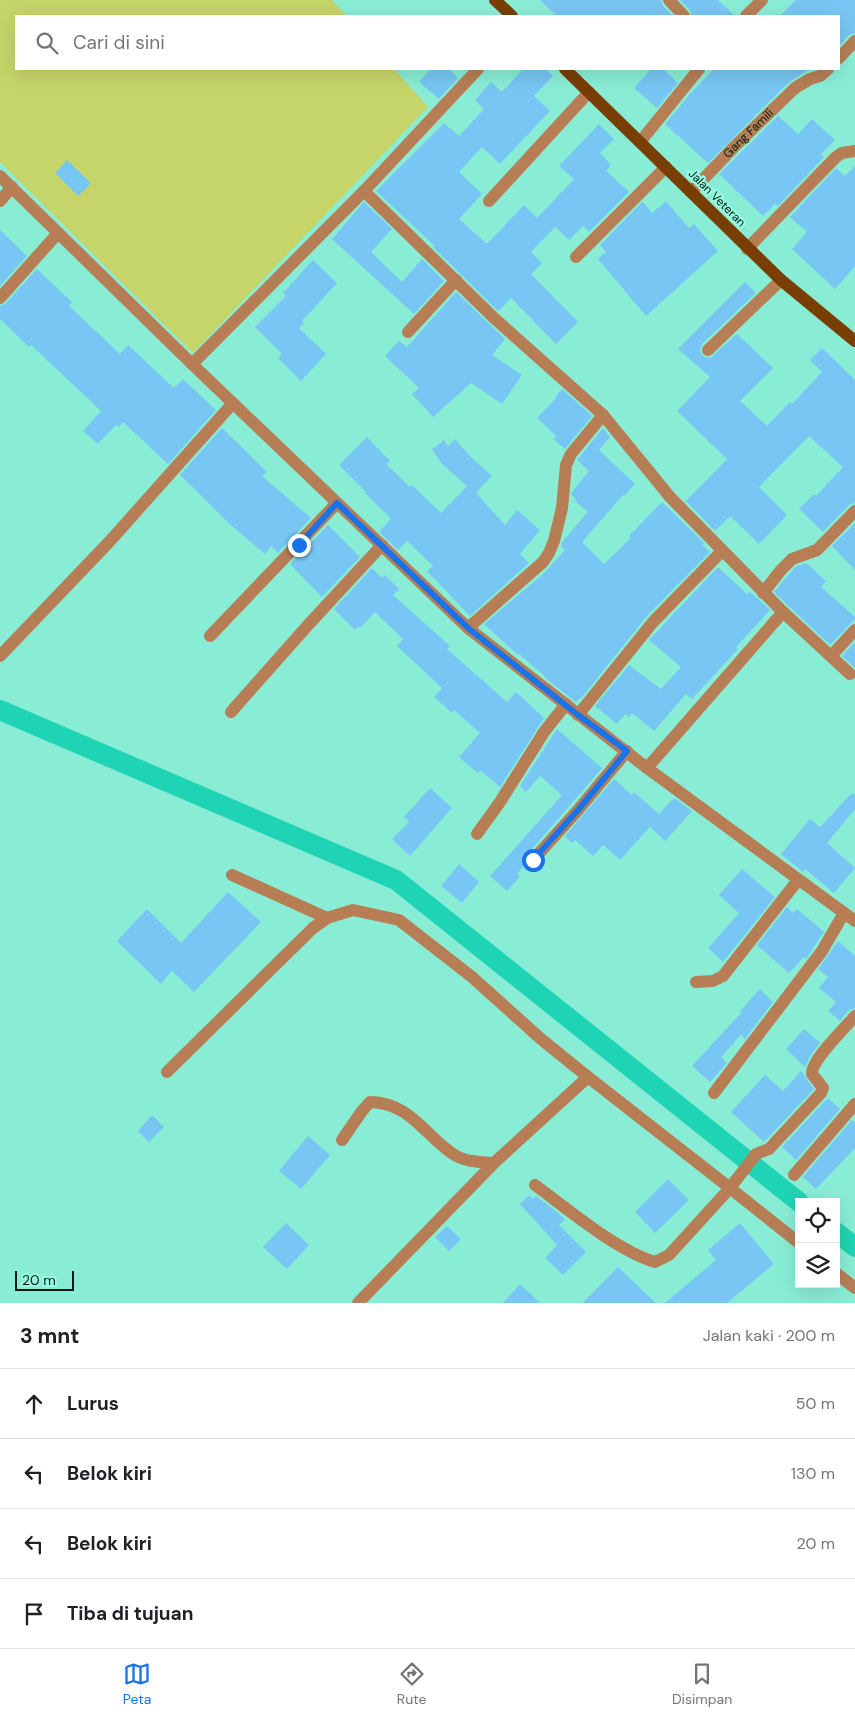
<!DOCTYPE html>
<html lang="id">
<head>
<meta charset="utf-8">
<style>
	:root { --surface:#fff; --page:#f2f2f2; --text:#202124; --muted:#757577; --line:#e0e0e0; --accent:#1a73e8 }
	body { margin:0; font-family:"DM Sans",sans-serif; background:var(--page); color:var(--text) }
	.controls { position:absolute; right:15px; bottom:15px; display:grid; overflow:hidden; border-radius:0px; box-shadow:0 5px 20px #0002 }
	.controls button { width:45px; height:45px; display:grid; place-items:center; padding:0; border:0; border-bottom:1px solid var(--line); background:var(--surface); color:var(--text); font:25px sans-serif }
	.scale { position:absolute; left:15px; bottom:12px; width:59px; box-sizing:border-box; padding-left:5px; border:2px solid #001a13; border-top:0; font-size:14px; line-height:18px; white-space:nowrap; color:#001a13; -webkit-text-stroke:4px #97fbe2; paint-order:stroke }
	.stop { position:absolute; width:15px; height:15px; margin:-11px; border:4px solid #1a73e8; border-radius:50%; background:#fff }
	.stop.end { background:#1a73e8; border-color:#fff; box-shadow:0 1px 5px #0008 }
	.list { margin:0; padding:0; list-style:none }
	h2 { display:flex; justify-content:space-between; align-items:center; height:65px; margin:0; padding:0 20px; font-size:21px }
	h2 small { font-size:16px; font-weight:400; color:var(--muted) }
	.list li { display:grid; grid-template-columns:32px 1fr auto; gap:15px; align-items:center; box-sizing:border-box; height:70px; padding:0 20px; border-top:1px solid var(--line) }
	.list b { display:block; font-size:19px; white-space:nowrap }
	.list em { font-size:16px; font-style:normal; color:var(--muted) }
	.icon { flex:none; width:28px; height:28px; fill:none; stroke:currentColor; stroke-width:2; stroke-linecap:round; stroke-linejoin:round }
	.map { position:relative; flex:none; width:855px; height:1303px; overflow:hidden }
	.search { position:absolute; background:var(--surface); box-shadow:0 5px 20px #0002; left:15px; right:15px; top:15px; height:55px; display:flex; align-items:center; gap:12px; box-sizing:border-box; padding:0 18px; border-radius:0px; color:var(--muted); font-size:19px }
	.sheet { height:345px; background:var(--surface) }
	nav { display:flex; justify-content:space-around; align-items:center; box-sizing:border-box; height:70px; border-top:1px solid var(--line); background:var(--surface); font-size:14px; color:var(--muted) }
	nav a { display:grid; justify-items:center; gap:2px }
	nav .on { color:var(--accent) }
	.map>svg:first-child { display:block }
	.green { fill:#c5d56a }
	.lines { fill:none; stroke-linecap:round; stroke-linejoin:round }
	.canal { stroke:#1fd4b4; stroke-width:20 }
	.building { fill:#78c6f4 }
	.minor { stroke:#b77e55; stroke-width:12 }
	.major { stroke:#793e04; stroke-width:12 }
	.route { stroke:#1a73e8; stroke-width:6 }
	.labels { text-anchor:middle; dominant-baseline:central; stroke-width:4.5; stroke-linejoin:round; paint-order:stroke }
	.street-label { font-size:12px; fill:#001a13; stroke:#97fbe2 }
</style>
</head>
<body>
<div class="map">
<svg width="855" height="1303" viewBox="0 0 855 1303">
	<rect width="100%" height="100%" fill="#89edd5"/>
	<path class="green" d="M 0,0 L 332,0 L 347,16 L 16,16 L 16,69 L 394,69 L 428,107 L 193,353 L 0,162 Z"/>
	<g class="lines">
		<path class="canal" d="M 0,710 L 396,880 L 799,1202
			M 836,1232 L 855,1247"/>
	</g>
	<path class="building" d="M 540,0 L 661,0 L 663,6 L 673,16 L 557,16 Z
		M 680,0 L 718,0 L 735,16 L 692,16 L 690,10 Z
		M 796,0 L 855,0 L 855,33 L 849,35 L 839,46 L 839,16 L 780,16 Z
		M 431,69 L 449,69 L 458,78 L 439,99 L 419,82 Z
		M 523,69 L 545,69 L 553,76 L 534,96 L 550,111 L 500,164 L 482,147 L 459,172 L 482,194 L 459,219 L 487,244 L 524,205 L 537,218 L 574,179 L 559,166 L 599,124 L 614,139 L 600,153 L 611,165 L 606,171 L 629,192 L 589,232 L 583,226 L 569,240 L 555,227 L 531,252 L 542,263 L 531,274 L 578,322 L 556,344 L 511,298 L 498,311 L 433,247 L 435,246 L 376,191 L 444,123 L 459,136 L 484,109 L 475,100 L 491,82 L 502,92 Z
		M 651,69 L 663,69 L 678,83 L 657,108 L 634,88 Z
		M 714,69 L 810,69 L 789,82 L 708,163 L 665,124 L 690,94 Z
		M 778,116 L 798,134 L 812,119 L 835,140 L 821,154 L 824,157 L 778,206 L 775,204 L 763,216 L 719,174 Z
		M 67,160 L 91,183 L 78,196 L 55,173 Z
		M 855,166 L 855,266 L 835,289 L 792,249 L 807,232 L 790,217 L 836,168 L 845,176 Z
		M 666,201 L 689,228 L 694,224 L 718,251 L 646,316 L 598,259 L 606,252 L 600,245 L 641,203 L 643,202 L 652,213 Z
		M 364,202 L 392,229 L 371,252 L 402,282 L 422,259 L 444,281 L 414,314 L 332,239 Z
		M 0,230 L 27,256 L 0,286 Z
		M 313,260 L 337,283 L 302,321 L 304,323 L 299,328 L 326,354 L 301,381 L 278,358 L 282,354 L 255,327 L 286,296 L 283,293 Z
		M 37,269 L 72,302 L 69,306 L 120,354 L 128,345 L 174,388 L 183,379 L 216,410 L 168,464 L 123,422 L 119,427 L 116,425 L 98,444 L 83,431 L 101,411 L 31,345 L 29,347 L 0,319 L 0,306 L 6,303 Z
		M 745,282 L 756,293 L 702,344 L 700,351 L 703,356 L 710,358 L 737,334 L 773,368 L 740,401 L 767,426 L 790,402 L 792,404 L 822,372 L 810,360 L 822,348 L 855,380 L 855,503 L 849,505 L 823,532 L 799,509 L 814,494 L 816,496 L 843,467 L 809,436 L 759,487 L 787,515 L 759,544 L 730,516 L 715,531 L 686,501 L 727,459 L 677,411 L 710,377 L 678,349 Z
		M 456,292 L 505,339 L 492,355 L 522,375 L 502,404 L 471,383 L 433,417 L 412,394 L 419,388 L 385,356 L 399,341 L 407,347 Z
		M 562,389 L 592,416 L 565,449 L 553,439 L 556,436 L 537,418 L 556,398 L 555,397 Z
		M 222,428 L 267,472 L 262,476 L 311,518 L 278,553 L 271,546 L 265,554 L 234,528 L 180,475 Z
		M 603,428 L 610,437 L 599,450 L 635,484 L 624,496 L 623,495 L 582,542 L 604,564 L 631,538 L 629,536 L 662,502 L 704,543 L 702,545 L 710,552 L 647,616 L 583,696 L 576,702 L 544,677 L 545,676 L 519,654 L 518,655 L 484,624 L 542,575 L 565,550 L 561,546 L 562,542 L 588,512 L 575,501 L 576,499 L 571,494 L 572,492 L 589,471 L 577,460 Z
		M 367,437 L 390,461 L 386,464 L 410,487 L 412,485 L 441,513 L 467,486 L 441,463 L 432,449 L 444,440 L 448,446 L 455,439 L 471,457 L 492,476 L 476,493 L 505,525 L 517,510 L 540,530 L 520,554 L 529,563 L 470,616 L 427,571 L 433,566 L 407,541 L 398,550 L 379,532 L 391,519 L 365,493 L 366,492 L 339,465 Z
		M 855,523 L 855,570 L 832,546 Z
		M 328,525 L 360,557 L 322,597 L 290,564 Z
		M 806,563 L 826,581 L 821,587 L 855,617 L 855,619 L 830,645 L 774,592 L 796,566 Z
		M 718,567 L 747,594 L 750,592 L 770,610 L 736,647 L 738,649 L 692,699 L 686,694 L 654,731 L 632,713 L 629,717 L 625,714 L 617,724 L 595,706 L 629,665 L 661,689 L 681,667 L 649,640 Z
		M 372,568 L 382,578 L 385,575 L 399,589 L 393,595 L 450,646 L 447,649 L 507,702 L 516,692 L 544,718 L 500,787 L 480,770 L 478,773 L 459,757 L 480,733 L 454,710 L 452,713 L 434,697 L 442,688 L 397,646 L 403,639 L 375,612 L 360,628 L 358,627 L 355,630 L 334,609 Z
		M 855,642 L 855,668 L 842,656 Z
		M 557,729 L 602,768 L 527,855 L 525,859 L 526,863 L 517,874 L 520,876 L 507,891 L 490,876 L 562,795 L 540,776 L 526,792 L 520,786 Z
		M 614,779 L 632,795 L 634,792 L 659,814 L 674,798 L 692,811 L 665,841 L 650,827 L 620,860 L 603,845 L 593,856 L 575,840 L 572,843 L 565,836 Z
		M 430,788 L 452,808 L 410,856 L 392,839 L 409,822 L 404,817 Z
		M 852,793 L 855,795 L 855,809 L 827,843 L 855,868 L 834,893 L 805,869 L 803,872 L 781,854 L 810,819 L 820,827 Z
		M 459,864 L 479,882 L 462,903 L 441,886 Z
		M 742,869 L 775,897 L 723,962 L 708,948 L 739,913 L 719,895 Z
		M 228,892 L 261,922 L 194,992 L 172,971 L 161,984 L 117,941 L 147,909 L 181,943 Z
		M 787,907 L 793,913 L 797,909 L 824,932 L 806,959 L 804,957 L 789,973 L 757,945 Z
		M 838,941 L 855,956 L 855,1008 L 849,1010 L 840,1021 L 828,1011 L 836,1002 L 819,988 L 828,977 L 818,969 Z
		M 760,989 L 773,1002 L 745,1039 L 741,1035 L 721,1057 L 727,1063 L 710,1082 L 692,1066 L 742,1012 L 740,1011 Z
		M 804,1029 L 820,1043 L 810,1056 L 805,1067 L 786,1049 Z
		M 801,1071 L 814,1089 L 764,1142 L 731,1112 L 765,1075 L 783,1091 Z
		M 828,1098 L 840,1109 L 796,1160 L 782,1147 Z
		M 152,1115 L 164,1127 L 149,1142 L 138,1131 Z
		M 852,1120 L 855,1123 L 855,1148 L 816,1189 L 803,1177 Z
		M 308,1136 L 330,1155 L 301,1189 L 279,1171 Z
		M 668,1179 L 689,1200 L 655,1233 L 635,1212 Z
		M 529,1195 L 533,1199 L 536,1196 L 557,1212 L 565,1220 L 559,1225 L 586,1252 L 563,1275 L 545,1258 L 557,1245 L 520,1204 Z
		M 286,1223 L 309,1245 L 287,1269 L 263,1247 Z
		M 740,1223 L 774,1264 L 727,1303 L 665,1303 L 716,1260 L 708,1250 Z
		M 447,1226 L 461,1239 L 449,1251 L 435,1237 Z
		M 618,1267 L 656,1303 L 583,1303 Z
		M 520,1284 L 540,1303 L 503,1303 Z"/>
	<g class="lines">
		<g class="minor">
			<path d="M 669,0 L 684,16"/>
			<path d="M 746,16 L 762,0"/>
			<path d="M 839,58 L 855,41"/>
			<path d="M 640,142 L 699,69"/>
			<path d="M 0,176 L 192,364 L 468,628 L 647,768 L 855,921"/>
			<path d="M 364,191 L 494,318 L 603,415 L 670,497 L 783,612 L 647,768"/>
			<path id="s1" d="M 691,192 L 734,147 L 795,88 L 810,79 L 820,76 L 828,69"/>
			<path d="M 0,201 L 12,187"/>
			<path d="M 489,201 L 589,92"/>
			<path d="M 747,249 L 836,157 L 842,153 L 855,151"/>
			<path d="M 576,257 L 666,167"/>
			<path d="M 0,298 L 58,233"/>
			<path d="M 408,332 L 456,280"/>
			<path d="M 708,350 L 781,280"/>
			<path d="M 192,364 L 364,191 L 478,69"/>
			<path d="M 763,593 L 781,570 L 792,559 L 817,550 L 855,511"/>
			<path d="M 783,612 L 850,674"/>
			<path d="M 468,628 L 543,562 L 549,553 L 554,541 L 562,508 L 566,465 L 571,454 L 603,415"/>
			<path d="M 210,636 L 337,503"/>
			<path d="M 0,656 L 110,541 L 233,403"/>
			<path d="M 831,656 L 855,630"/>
			<path d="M 231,712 L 309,624 L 382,545"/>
			<path d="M 578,715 L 653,622 L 722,551"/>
			<path d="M 477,834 L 500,802 L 544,732 L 566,704"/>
			<path d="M 533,860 L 578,810 L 627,751"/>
			<path d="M 232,875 L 327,918"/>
			<path d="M 696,982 L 713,981 L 723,976 L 798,880"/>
			<path d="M 167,1072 L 313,928 L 327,918 L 353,910 L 399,920 L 472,977 L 541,1039 L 588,1077 L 730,1188 L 669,1255 L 655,1262 C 616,1250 569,1210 535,1185"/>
			<path d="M 714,1093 L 822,951 L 844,913"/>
			<path d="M 342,1140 L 362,1111 L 370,1102 C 411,1103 424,1135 453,1154 C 464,1162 481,1162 494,1163"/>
			<path d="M 794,1175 L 855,1104"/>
			<path d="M 799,1243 L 730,1188 L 756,1154 L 769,1149 L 821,1093 L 823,1088 L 812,1074 C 811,1060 845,1028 855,1016"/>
			<path d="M 836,1273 L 855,1288"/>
			<path d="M 358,1303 L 494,1163 L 588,1077"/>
		</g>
		<path class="major" d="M 495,0 L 512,16
			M 565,69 L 781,280 L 855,341"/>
	</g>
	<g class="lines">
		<path class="route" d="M 299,545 L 337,503 L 468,628 L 578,715 L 627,751 L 578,810 L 533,860"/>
	</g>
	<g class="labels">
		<g class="street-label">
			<text stroke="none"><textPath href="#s1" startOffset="82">Gang Famili</textPath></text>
			<text transform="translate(717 198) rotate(45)">Jalan Veteran</text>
		</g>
	</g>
</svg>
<div class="controls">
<button><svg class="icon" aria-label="locate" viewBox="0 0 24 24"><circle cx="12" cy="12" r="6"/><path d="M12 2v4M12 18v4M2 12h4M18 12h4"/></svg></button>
<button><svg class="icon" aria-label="layers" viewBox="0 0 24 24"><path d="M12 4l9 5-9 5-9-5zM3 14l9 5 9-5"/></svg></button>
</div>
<div class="scale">20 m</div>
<div class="stop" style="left:533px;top:860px"></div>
<div class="stop end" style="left:299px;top:545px"></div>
<div class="search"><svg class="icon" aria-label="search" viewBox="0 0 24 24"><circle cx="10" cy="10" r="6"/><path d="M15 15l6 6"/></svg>Cari di sini</div>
</div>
<section class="sheet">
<h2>3 mnt<small>Jalan kaki · 200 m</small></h2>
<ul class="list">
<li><svg class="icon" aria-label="ahead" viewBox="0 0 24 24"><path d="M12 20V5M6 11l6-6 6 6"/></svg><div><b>Lurus</b></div><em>50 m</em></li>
<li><svg class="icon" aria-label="left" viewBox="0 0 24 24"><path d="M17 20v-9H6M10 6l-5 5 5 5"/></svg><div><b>Belok kiri</b></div><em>130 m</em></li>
<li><svg class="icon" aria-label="left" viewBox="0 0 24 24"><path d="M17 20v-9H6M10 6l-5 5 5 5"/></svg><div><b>Belok kiri</b></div><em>20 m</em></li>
<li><svg class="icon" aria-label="arrive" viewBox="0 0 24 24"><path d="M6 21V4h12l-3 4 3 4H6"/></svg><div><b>Tiba di tujuan</b></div></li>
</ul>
</section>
<nav>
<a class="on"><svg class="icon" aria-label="map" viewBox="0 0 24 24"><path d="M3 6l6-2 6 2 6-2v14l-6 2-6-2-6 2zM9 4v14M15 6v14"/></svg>Peta</a>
<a><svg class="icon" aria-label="directions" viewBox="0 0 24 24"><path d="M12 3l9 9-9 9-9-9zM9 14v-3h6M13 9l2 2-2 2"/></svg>Rute</a>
<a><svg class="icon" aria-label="saved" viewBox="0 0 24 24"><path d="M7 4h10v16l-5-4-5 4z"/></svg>Disimpan</a>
</nav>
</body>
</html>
